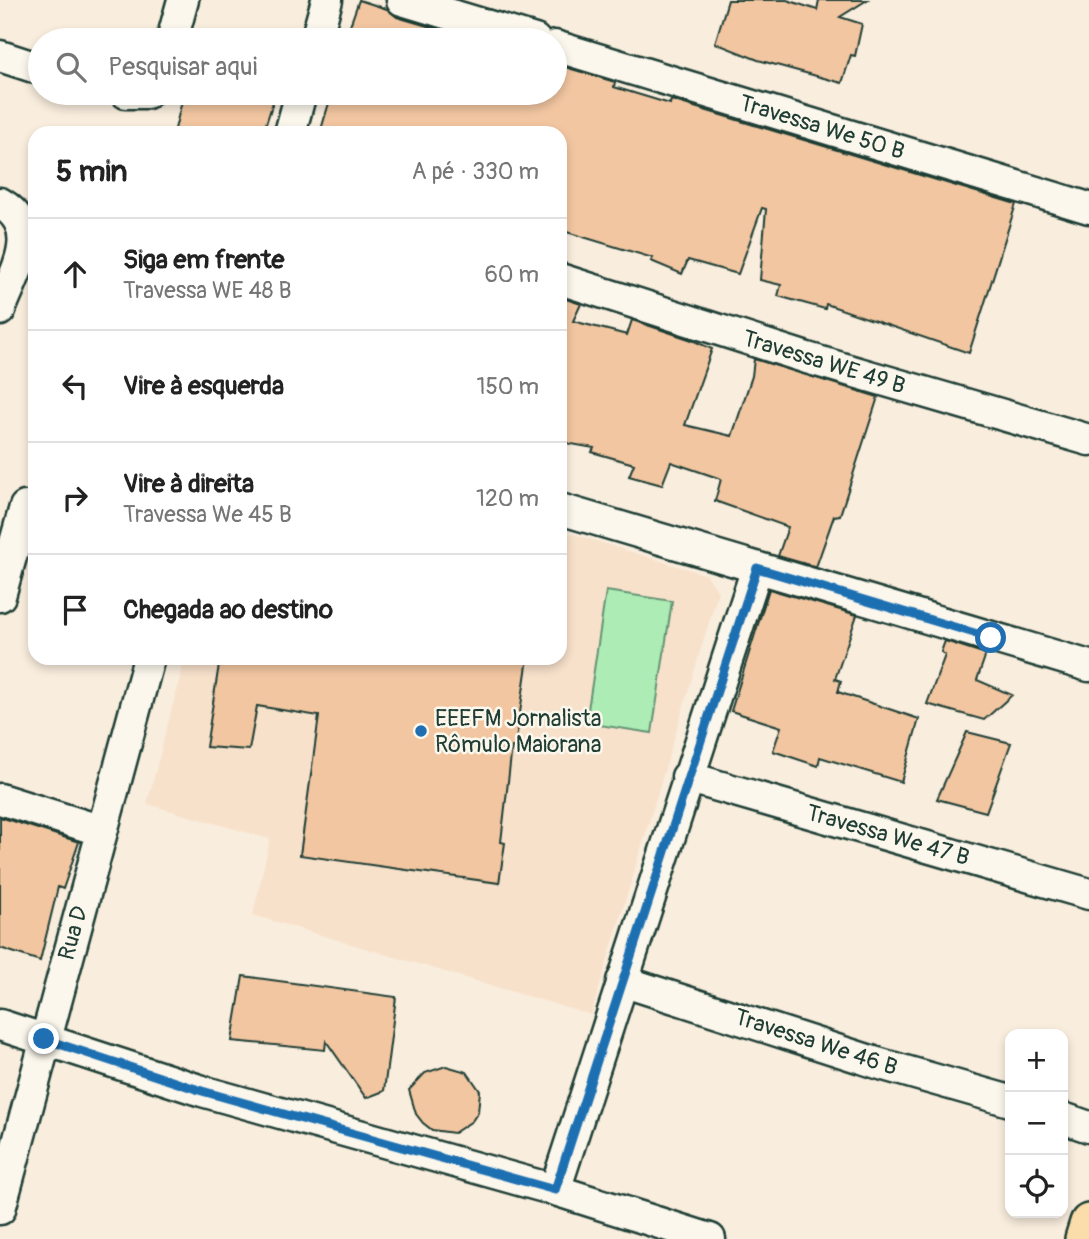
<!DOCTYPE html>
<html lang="pt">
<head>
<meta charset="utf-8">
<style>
	:root { --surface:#fff; --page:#f6f6f6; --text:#222; --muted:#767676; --line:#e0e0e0 }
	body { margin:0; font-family:Pangolin,sans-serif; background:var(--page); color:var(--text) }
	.controls { position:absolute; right:21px; bottom:21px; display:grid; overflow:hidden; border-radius:14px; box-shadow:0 4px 10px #0003 }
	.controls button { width:63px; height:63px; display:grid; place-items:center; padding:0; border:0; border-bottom:2px solid var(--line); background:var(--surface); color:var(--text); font:35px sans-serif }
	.stop { position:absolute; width:21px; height:21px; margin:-16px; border:5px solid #1f6fb2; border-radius:50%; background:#fff }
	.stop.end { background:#1f6fb2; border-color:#fff; box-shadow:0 2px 7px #0008 }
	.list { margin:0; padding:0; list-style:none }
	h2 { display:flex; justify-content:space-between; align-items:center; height:91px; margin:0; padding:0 28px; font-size:30px }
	h2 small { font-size:23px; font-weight:400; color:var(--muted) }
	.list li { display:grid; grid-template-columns:46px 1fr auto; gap:21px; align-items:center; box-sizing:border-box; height:112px; padding:0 28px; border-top:2px solid var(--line) }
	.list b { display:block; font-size:26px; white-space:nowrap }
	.list p { margin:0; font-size:23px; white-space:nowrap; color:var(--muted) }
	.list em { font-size:23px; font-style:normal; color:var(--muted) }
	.icon { flex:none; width:38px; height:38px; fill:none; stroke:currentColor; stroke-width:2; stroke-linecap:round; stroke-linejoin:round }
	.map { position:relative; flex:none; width:1089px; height:1239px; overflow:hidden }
	.search { position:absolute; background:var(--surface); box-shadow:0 4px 10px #0003; left:28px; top:28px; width:539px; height:77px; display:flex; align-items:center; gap:18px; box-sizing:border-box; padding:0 24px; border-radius:38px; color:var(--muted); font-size:26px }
	.panel { position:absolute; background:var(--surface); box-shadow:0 4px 10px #0003; left:28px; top:126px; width:539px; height:539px; border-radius:21px }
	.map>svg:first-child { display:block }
	.built { fill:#f7e1cb }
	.green { fill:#adecb4; stroke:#669474; stroke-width:2 }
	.building { fill:#f2c6a1; stroke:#1f3d34; stroke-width:2 }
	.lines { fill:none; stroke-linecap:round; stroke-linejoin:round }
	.minor-casing { stroke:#1f3d34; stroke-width:35 }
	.major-casing { stroke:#1f3d34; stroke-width:42 }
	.minor { stroke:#fbf7ec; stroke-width:30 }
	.major { stroke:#faddab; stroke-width:37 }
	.route { stroke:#1f6fb2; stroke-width:9 }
	.poi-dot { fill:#1f6fb2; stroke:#fbf7ec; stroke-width:2.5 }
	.labels { text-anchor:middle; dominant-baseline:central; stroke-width:5; stroke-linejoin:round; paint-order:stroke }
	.street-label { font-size:23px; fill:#1f3d34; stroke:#fbf7ec }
	.poi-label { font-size:23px; fill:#1f3d34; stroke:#fbf7ec; text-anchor:start }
</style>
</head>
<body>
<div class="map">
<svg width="1089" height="1239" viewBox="0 0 1089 1239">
	<rect width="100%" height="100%" fill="#f9eddd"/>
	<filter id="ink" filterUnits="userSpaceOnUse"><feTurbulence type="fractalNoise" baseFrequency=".0143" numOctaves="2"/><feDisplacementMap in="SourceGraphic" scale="14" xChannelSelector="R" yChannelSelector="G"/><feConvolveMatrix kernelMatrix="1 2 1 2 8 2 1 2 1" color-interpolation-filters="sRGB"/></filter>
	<g filter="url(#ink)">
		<path class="built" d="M 560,530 L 707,575 L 718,592 L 591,1015 L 253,915 L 270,839 L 147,804 L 185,658 L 560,658 Z"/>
		<path class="green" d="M 606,591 L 672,601 L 652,733 L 586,723 Z"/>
		<path class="building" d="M 359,0 L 387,9 L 397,17 L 475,40 L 345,40 Z
			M 728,0 L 787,0 L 817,10 L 819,0 L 867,0 L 840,17 L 862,24 L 855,56 L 851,55 L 842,83 L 758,60 L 715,43 Z
			M 555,64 L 615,82 L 614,87 L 670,104 L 671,100 L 1016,204 L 969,353 L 826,304 L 825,309 L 778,296 L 781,285 L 760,280 L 766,209 L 762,208 L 738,274 L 688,260 L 682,274 L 651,261 L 653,258 L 560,230 L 560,133 L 320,133 L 332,93 L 555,93 Z
			M 184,93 L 276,93 L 263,133 L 174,133 Z
			M 560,297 L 581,304 L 573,321 L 627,335 L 632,320 L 692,340 L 712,349 L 685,425 L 732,436 L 752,376 L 754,359 L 878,397 L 840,515 L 834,516 L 816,567 L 778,556 L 788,527 L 715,501 L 721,479 L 671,462 L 662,485 L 629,476 L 634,464 L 592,452 L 594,448 L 560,442 Z
			M 769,589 L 857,615 L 835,679 L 841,681 L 838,692 L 919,719 L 901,782 L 820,757 L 818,766 L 773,751 L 781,727 L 731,711 Z
			M 945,641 L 986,654 L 977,680 L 1012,695 L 984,720 L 927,704 L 945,655 L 941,652 Z
			M 220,658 L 528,658 L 515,747 L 512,747 L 501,842 L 505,843 L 499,883 L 300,855 L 319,716 L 257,706 L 249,750 L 206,747 Z
			M 967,732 L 1011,743 L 986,812 L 937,799 Z
			M 0,817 L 79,842 L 63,889 L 58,887 L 40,961 L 0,948 Z
			M 243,976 L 396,997 L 384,1091 L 366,1098 L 326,1041 L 325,1050 L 232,1041 Z
			M 446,1066 L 467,1072 L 480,1091 L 478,1112 L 472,1121 L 454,1133 L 432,1130 L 423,1123 L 416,1114 L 409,1090 L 425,1073 Z"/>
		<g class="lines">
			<defs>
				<path id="minor" d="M 402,0 L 535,40
					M 172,40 L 183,0
					M 316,40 L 327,0
					M 555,46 L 1089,208
					M 0,56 L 40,69
					M 126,93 L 147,93
					M 290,133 L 301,93
					M 0,203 C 45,229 14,272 0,310
					M 560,279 L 807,358 L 1089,440
					M 560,509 L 1089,666
					M 0,596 L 25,507
					M 687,777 L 1089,894
					M 0,799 L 102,831
					M 622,981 L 877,1063 L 1010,1101
					M 0,1025 L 202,1091 L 555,1190 L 710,1239
					M 1063,1118 L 1089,1127
					M 555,1190 L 757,568
					M 0,1209 L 149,658"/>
				<path id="major" d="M 1084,1239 L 1089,1223"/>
			</defs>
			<use href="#minor" class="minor-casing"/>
			<use href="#major" class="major-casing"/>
			<use href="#minor" class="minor"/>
			<use href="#major" class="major"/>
		</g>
	</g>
	<g class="lines" filter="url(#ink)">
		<path class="route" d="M 44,1039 L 202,1091 L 555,1190 L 757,568 L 991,638"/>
	</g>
	<circle class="poi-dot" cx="421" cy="731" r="7"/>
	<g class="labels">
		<g class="street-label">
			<text transform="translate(822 127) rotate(17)">Travessa We 50 B</text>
			<text transform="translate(824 362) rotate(17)">Travessa WE 49 B</text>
			<text transform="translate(888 835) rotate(16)">Travessa We 47 B</text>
			<text transform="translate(73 933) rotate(-74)">Rua D</text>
			<text transform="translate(816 1042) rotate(18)">Travessa We 46 B</text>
		</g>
		<g class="poi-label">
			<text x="435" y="718">EEEFM Jornalista<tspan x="435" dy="26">Rômulo Maiorana</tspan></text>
		</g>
	</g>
</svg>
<div class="controls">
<button>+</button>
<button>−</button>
<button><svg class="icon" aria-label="locate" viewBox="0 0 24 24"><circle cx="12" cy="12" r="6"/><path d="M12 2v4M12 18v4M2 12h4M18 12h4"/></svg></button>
</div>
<div class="stop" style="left:991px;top:638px"></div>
<div class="stop end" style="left:44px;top:1039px"></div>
<div class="search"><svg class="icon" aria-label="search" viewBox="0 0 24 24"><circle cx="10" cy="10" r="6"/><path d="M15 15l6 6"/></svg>Pesquisar aqui</div>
<section class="panel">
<h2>5 min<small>A pé · 330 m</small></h2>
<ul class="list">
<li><svg class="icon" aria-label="ahead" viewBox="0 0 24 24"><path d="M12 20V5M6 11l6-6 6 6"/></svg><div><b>Siga em frente</b><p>Travessa WE 48 B</p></div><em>60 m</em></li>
<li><svg class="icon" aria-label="left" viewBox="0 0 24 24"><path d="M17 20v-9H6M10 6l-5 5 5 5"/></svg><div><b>Vire à esquerda</b></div><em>150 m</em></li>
<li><svg class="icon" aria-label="right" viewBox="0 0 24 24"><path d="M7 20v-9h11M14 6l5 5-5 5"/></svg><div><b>Vire à direita</b><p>Travessa We 45 B</p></div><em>120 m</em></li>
<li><svg class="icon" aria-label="arrive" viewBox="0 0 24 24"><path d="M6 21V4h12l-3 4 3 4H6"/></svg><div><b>Chegada ao destino</b></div></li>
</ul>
</section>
</div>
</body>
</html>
